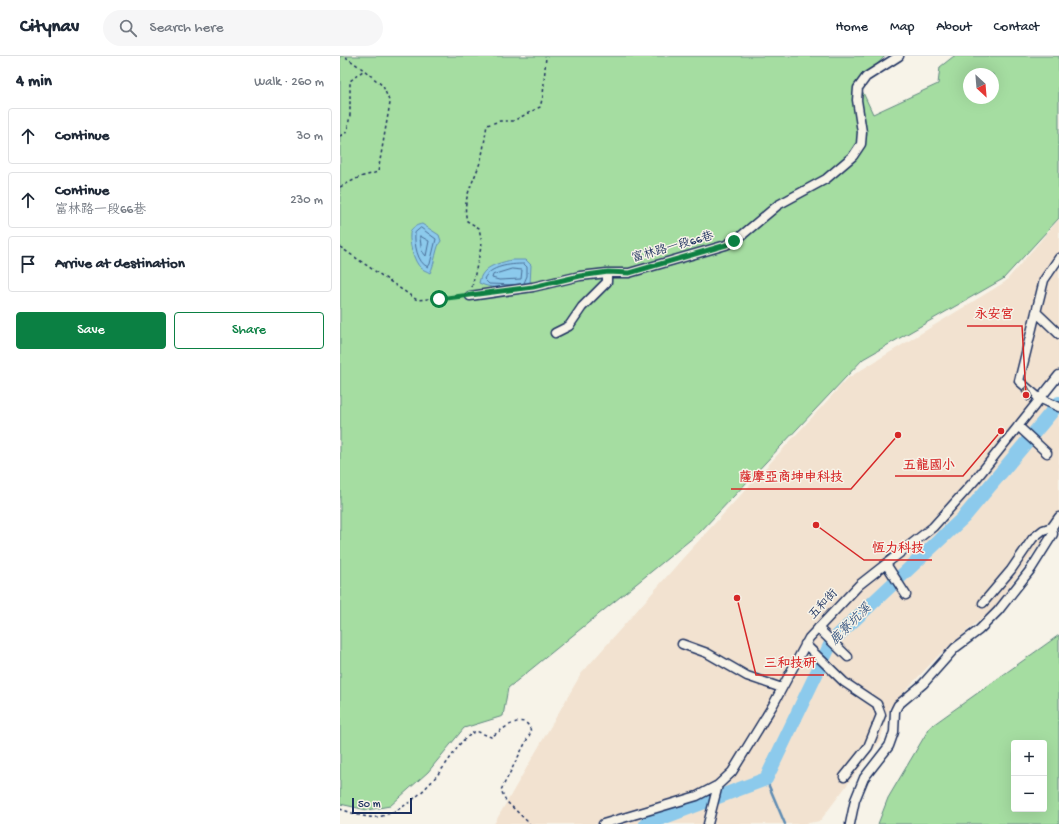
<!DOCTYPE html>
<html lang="en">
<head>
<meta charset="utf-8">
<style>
	:root { --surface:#fff; --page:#f6f6f7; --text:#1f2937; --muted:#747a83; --line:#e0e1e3; --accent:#0b8043 }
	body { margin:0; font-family:"Gochi Hand","LXGW WenKai TC",sans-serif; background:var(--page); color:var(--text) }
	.controls { position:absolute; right:12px; bottom:12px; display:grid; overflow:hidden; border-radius:4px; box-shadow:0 4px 16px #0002 }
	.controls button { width:36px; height:36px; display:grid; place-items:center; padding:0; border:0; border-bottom:1px solid var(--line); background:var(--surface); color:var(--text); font:20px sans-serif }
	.compass { position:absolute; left:623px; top:12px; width:36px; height:36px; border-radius:50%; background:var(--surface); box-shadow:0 4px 16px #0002; rotate:154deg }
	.scale { position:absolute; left:12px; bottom:10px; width:60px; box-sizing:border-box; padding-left:4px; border:2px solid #1b2f5e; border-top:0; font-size:11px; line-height:14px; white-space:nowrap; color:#1b2f5e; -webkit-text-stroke:3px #f7f3e8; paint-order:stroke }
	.stop { position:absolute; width:12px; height:12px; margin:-9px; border:3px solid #0b8043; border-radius:50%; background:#fff }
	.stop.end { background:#0b8043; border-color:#fff; box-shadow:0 1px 4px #0008 }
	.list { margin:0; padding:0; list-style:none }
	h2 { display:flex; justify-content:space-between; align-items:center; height:52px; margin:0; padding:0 16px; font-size:17px }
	h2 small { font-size:13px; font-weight:400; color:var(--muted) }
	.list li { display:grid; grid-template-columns:26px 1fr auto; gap:12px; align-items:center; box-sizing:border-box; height:56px; margin:0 8px 8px; padding:0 8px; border:1px solid var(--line); border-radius:4px }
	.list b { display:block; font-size:15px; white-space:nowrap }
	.list p { margin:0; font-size:13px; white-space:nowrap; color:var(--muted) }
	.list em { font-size:13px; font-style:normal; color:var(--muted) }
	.actions { display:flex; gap:8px; padding:12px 16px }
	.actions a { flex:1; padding:9px 0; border:1px solid var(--accent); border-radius:4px; text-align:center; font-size:14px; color:var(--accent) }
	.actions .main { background:var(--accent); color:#fff }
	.icon { flex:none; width:22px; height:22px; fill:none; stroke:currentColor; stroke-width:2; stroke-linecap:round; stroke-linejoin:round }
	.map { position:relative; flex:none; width:719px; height:768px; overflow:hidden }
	header { display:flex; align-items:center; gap:24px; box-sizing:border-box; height:56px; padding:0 20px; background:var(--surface); border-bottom:1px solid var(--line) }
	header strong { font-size:19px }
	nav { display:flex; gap:22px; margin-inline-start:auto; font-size:14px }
	.search { width:280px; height:36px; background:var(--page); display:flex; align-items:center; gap:10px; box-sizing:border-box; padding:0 14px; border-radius:22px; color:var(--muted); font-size:15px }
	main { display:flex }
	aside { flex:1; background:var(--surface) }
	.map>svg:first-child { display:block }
	.built { fill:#f2e2d0 }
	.green { fill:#a5dda1; stroke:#608680; fill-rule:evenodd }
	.water { fill:#8ccaec; stroke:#5f8cb3 }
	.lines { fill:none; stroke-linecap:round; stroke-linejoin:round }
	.shore { stroke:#486d97; stroke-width:1 }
	.stream { stroke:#5f8cb3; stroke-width:2.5 }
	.river { stroke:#8ccaec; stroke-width:14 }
	.minor-casing { stroke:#1b2f5e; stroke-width:11 }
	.path { stroke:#1b2f5e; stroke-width:1.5; stroke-dasharray:3 3; stroke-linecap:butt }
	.minor { stroke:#f7f3e8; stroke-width:8 }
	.wall { fill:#c7a082; stroke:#1b2f5e }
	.shaded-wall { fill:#a2826a; stroke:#1b2f5e }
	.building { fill:#e7ba97; stroke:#1b2f5e }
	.route { stroke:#0b8043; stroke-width:5 }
	.labels { text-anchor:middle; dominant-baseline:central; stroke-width:3; stroke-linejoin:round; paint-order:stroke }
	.street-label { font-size:12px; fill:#1b2f5e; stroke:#f7f3e8 }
	.water-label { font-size:13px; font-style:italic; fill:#375682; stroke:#f7f3e8 }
	.leader { fill:none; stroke:#d62828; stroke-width:1.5 }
	.callout-dot { fill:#d62828; stroke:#f7f3e8; stroke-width:1.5 }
	.callout-label { font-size:13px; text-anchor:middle; font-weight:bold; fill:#d62828; stroke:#f7f3e8; stroke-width:3; stroke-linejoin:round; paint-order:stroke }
</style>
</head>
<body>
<header>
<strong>Citynav</strong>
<div class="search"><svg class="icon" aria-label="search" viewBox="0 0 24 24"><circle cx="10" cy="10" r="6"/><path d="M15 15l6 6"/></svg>Search here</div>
<nav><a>Home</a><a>Map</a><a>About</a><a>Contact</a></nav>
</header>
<main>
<aside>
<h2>4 min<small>Walk · 260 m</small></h2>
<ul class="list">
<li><svg class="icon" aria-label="ahead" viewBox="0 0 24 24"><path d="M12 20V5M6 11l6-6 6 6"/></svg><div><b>Continue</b></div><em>30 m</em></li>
<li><svg class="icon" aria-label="ahead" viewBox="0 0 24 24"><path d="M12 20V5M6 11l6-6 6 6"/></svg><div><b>Continue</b><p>富林路一段66巷</p></div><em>230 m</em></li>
<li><svg class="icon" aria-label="arrive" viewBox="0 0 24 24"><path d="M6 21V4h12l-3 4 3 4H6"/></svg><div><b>Arrive at destination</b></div></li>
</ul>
<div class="actions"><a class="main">Save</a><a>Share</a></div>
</aside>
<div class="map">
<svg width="719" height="768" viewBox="0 0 719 768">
	<rect width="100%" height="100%" fill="#f7f3e8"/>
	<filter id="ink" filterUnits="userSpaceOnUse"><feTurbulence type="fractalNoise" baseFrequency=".025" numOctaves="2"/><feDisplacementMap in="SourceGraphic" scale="8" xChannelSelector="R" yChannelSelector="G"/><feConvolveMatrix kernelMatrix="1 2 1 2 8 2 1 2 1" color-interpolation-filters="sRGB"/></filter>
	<g filter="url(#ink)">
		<path class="built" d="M 719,163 L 719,313 L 698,334 L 719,360 L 719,461 L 654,552 L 600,598 L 549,652 L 540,685 L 480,765 L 463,768 L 154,768 L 241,618 L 343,502 L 508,322 L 665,226 Z"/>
		<path class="green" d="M 0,0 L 545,0 L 519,28 L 533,58 L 598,28 L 600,11 L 614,0 L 719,0 L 719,162 L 663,223 L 523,303 L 360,476 L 168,632 L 163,660 L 124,672 L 88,716 L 50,750 L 27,754 L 0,748 ZM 629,18 L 653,18 L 653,42 L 629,42 Z
			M 719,579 L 719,768 L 538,768 L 548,742 L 590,671 ZM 674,687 L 704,687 L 704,753 L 674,753 Z"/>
		<path class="water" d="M 82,168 L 99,179 L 101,185 C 96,190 95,208 90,217 C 87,215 83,214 81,212 C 74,207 67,182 71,174 C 74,170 78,169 82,168 Z
			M 171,204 L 186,204 L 191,209 L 190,228 C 172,231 155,235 139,227 C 142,210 157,208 171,204 Z"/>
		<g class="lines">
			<path class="shore" d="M 81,172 L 96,183 L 90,208 L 88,211 C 77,207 74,187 75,177 Z
				M 80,180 L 89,185 L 86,200 L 82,195 Z
				M 172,213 L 182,214 L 181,223 L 159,224 L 152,222 L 153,219 Z
				M 175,229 L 149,228 L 144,223 C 150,210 170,208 184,208 L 187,211 L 187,220 L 184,227"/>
			<path class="stream" d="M 426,723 L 445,768"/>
			<path class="river" d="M 306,768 L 426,723 L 492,585 L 624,461 L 719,347"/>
			<defs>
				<path id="minor" d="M 719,202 L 704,224 L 679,325 L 699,342 L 719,351
					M 130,240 L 193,231 L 240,220 L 267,217 L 289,217 L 386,189 L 401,180 L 438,149 L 486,123 L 513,100 L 521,88 L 522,76 L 517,44 L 518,32 L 526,21 L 559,0
					M 696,256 L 719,278
					M 215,277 L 229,270 L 242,251 L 267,226 L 267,217
					M 678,370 L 707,397
					M 546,508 L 566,539
					M 643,547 L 671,514 L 693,482 L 703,474 L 712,471 L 719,461
					M 478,572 L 508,601
					M 342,588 L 367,597 L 407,620 L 442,632
					M 465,588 L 504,626 L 537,648 L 541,659 L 528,691 L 504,721
					M 263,768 L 357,740 L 378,729 L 392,716 L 433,649 L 469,582 L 519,529 L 593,471 L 636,423 L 719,319
					M 368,768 L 378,729
					M 510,768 L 515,744 L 524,722 L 549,690 L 554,676 L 555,655 L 558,649 L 583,628 L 615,592 L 639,574 L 658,555 L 691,513 L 713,478 L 712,471"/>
			</defs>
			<use href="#minor" class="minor-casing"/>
			<path class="path" d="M 0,80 L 7,76 L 10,59 L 10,25 L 24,14
				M 0,131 L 20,121 L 38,116 L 50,47 L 43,30 L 24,14 L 4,0
				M 0,191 L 77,244 L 123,240
				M 132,231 L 142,187 L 139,172 L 127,165 C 121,141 135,125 141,103 C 144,92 145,80 147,69 L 160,65 L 173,65 L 200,51 L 203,40 L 206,0
				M 0,753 C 13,757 28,764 42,760 C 71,752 94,725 111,701 C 121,687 120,685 136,675 L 151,681 C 162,674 186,653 191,676 L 161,734 L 166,745 L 190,768"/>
			<use href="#minor" class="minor"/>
		</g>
		<path class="wall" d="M 684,332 L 691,343 L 687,345 L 682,335 Z"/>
		<path class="shaded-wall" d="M 693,340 L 691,343 L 687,345 L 689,342 Z"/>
		<path class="building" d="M 688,330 L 693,340 L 689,342 L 684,332 Z"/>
	</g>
	<g class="lines" filter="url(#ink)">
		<path class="route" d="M 99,243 L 193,231 L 240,220 L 268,216 L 289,217 L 386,189 L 394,185"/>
	</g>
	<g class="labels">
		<g class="street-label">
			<text transform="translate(333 192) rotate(-16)">富林路一段66巷</text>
			<text transform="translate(484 549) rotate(-47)">五和街</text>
		</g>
		<g class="water-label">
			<text transform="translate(511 569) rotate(-45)">鹿寮坑溪</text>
		</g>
	</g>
	<path class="leader" d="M686 339L682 270H627M661 375L623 420H555M558 379L511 433H391M476 469L524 504H592M397 542L416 619H484"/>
	<g class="callout-dot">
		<circle cx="686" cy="339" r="4"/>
		<circle cx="661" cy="375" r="4"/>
		<circle cx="558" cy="379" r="4"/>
		<circle cx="476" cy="469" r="4"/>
		<circle cx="397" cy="542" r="4"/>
	</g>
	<g class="callout-label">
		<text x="654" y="262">永安宮</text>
		<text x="589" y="413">五龍國小</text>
		<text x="451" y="425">薩摩亞商坤申科技</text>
		<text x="558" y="496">恆力科技</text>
		<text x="450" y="611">三和技研</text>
	</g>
</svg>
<div class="controls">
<button>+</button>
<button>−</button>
</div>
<svg class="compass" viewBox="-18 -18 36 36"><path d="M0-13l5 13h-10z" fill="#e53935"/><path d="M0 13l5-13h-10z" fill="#747a83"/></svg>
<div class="scale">50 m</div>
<div class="stop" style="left:99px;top:243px"></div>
<div class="stop end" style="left:394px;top:185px"></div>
</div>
</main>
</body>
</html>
